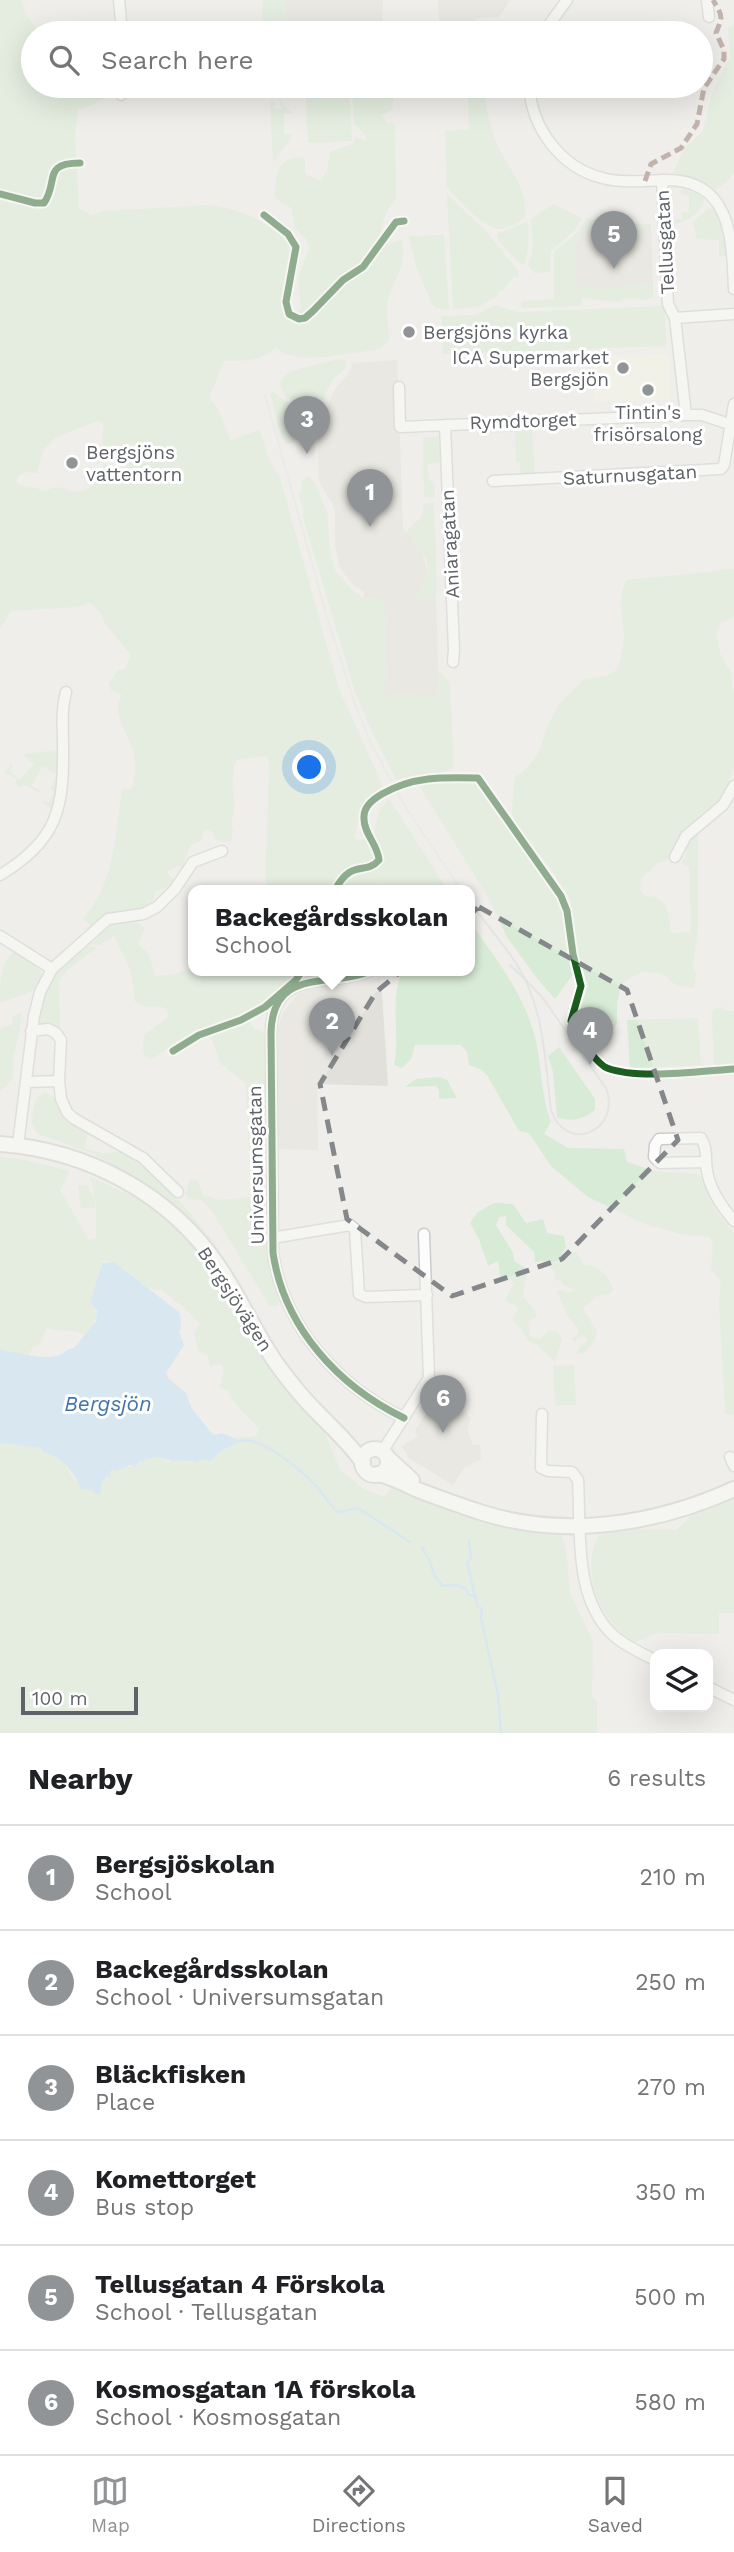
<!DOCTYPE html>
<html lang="en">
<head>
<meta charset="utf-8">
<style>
	:root { --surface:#fff; --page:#f6f6f6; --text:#202124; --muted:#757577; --line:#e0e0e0; --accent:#919496 }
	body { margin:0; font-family:"Work Sans",sans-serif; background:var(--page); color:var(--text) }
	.controls { position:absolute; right:21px; bottom:21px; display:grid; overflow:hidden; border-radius:14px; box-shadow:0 7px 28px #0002 }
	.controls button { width:63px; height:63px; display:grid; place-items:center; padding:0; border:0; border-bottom:2px solid var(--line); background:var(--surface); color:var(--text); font:35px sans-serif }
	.scale { position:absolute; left:21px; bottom:18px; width:117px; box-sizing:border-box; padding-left:7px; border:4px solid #5f6368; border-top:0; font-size:19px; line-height:24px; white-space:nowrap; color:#5f6368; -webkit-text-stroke:5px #fff; paint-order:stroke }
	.you { position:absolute; left:310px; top:768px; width:24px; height:24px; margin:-18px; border:5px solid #fff; border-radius:50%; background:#1a73e8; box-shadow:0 0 0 10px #1a73e833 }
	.badge { display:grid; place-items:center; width:46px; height:46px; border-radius:50%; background:var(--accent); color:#fff; font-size:23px; font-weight:700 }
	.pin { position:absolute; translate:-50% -58px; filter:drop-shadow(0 2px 4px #0008) }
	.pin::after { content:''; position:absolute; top:37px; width:24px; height:21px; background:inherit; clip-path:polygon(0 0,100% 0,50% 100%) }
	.popup { position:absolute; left:188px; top:885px; width:287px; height:91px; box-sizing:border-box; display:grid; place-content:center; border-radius:14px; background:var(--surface); filter:drop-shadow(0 2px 5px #0005); font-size:23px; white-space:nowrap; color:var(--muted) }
	.popup b { font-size:26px; color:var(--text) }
	.popup::after { content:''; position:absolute; left:50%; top:100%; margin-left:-14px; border:14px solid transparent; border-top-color:var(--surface) }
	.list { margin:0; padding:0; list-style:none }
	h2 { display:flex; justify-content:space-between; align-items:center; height:91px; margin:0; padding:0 28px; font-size:30px }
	h2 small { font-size:23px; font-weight:400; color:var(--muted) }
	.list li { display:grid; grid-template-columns:46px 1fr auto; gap:21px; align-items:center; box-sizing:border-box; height:105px; padding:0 28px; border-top:2px solid var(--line) }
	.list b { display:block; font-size:26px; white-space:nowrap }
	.list p { margin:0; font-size:23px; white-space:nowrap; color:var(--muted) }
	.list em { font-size:23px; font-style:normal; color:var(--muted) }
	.icon { flex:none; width:38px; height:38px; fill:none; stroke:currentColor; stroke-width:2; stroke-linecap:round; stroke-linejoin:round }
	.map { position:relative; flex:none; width:734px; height:1733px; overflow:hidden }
	.search { position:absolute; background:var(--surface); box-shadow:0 7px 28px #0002; left:21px; right:21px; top:21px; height:77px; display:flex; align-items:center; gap:18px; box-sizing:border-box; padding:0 24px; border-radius:38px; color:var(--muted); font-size:26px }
	.sheet { height:721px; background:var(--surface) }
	nav { display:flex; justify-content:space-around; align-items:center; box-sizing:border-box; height:98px; border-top:2px solid var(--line); background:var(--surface); font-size:19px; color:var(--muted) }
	nav a { display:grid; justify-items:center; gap:4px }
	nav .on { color:var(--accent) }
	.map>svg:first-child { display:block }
	.commercial { fill:#f7f3e4 }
	.education { fill:#e2e0da }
	.green { fill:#d8ebd6; fill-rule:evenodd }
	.water { fill:#bfe0f9 }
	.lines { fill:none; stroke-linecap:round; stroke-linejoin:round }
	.stream { stroke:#bfe0f9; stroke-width:2.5 }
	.street-casing { stroke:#cbcccc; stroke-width:13 }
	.secondary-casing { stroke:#cacacb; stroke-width:18 }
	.street { stroke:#fdfcfc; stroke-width:10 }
	.secondary { stroke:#fdfcfc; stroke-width:14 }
	.tram { stroke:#e4e4e4; stroke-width:2 }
	.quiet { stroke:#8d6e63; stroke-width:5; stroke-dasharray:10 5; stroke-linecap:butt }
	.cycleway-casing { stroke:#fff; stroke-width:11 }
	.cycleway { stroke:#1b5e20; stroke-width:7 }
	.marked { fill:none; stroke:#84888a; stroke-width:5; stroke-dasharray:14 9; stroke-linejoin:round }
	.poi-dot { fill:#919496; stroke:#fff; stroke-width:2.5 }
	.labels { text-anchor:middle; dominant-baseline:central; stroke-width:6; stroke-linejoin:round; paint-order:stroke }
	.street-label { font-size:19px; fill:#5f6368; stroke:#fff }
	.poi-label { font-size:19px; fill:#5f6368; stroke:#fff; text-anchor:start }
	.water-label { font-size:21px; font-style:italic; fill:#4174aa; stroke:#fff }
</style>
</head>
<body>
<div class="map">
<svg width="734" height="1733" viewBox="0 0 734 1733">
	<rect width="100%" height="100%" fill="#efeeea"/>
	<path class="commercial" d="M 668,354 L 671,399 L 595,402 L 593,357 Z"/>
	<path class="education" d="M 285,0 L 383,0 L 382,33 L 287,33 Z
		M 438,0 L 510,0 L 499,17 L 478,18 L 460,33 L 440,33 Z
		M 651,229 L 653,284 L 626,285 L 616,288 L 576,287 L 574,254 L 579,231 Z
		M 397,360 L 403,529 L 422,550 L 428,574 L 417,598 L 436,599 L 439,691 L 436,696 L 385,695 L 386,615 L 382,599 L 363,598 L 364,592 L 352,584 L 340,568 L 335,547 L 335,509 L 319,481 L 317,429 L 335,389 L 348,374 L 353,363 Z
		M 381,978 L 388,1086 L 317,1084 L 318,1150 L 277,1149 L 278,1028 L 282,1014 L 297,995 L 310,988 Z
		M 436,1386 L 448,1392 L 461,1412 L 465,1411 L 471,1419 L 467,1429 L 473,1445 L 480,1445 L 481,1459 L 464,1468 L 453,1485 L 409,1458 L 402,1446 L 418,1436 L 415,1430 L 427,1412 L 421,1408 Z"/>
	<path class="green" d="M 0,0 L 21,0 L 26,15 L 40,33 L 33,33 L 33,86 L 115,86 C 108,98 92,106 78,109 L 75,138 L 79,208 L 92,215 L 105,211 L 208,205 C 243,209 261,220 288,241 L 292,259 L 283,303 L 285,318 L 296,314 L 301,308 L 298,279 L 309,248 L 306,239 L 295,228 L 291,208 L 275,198 C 275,177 278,153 305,158 L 305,174 L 321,181 L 327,170 L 330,152 L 354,143 L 355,137 L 367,142 L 364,133 L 354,124 L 352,86 L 395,86 L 392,110 L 382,115 L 387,123 L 395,124 L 396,198 L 386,212 L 378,240 L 388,244 L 402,240 C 408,266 394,277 388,300 C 386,313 389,328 389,341 L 380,349 L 327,357 L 307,358 L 284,354 L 275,347 C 263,362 241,361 224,361 L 209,398 L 217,407 L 230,440 L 260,430 L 268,457 L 280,478 L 339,689 L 383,786 C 364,796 357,818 355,839 L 363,840 L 374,834 L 379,811 L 389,799 L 448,890 L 395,890 L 383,884 L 374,890 L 268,890 L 265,880 L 269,768 L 268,758 L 265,756 L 237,760 L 234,765 L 232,787 L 235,802 L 231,825 L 233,831 L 231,841 L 224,842 L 215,839 L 213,833 L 207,829 L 203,832 L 201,841 L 191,845 L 182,867 L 177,866 L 167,872 L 175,881 L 165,888 L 155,891 L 154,900 L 145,907 L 130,911 L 136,922 L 145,928 L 138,944 C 150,952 152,963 155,976 L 175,974 L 193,967 L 197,973 L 216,974 L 220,970 L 320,970 L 310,977 L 297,971 L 265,1002 L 245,1014 L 254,1029 L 260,1030 L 266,1035 L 267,1245 L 280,1299 L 278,1306 L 270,1306 L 213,1213 L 202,1200 L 189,1199 L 186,1194 L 189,1181 L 197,1179 L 203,1195 L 220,1200 L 251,1197 L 246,1083 L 221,1064 L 207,1027 L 171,1046 L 151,1060 C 140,1056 143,1045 144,1035 L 168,1017 L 167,1009 C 157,1004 144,1009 135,1002 L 131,971 L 114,936 L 100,945 L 91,944 L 99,937 L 93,927 L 83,919 C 115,883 115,835 122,790 L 132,789 C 134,780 137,769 135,760 C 133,738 109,715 122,695 L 111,690 L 109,684 L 118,670 L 125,669 L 131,655 L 104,622 L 102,614 L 90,603 L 77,607 L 11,611 L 0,629 ZM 97,421 L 103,423 C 104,441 97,442 113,456 L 124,456 L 129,459 C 125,475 115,469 105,463 L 93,485 L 84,490 L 75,492 L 57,487 L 42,491 C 35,485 26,488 17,483 L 17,476 L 27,472 L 37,473 L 43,450 L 56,437 Z
		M 262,0 L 285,0 L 287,33 L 263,33 Z
		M 734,24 L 734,172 L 729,179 L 716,190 L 700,180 L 673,173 L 685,148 L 703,131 L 713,90 L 730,57 L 728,28 Z
		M 305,86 L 349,86 L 352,141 L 308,143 Z
		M 468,86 L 485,86 C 485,104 489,123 495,140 C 507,170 527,181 525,217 C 518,222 509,229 500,229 C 480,227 460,200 447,187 L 445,131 L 469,130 Z
		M 272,101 L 275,102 L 275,109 L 281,109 L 280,101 L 292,113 L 284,114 L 284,134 L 293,134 L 275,161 L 273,161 L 270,104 Z
		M 672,185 L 686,185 L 705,195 C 704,212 687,223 671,224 L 671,219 L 682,219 L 682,212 L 689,212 L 689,195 L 681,194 L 681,188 L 673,188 L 672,198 L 669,200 L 668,192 Z
		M 447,194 L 485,230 L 518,271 L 518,277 L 514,277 L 502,291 L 499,291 L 499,295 L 478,307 L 453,309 Z
		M 553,204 L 582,218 L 576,229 L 551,251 L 550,272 L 534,273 L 528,265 C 535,253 532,234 531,219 Z
		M 709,208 L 717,210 L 724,226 L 727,256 L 719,257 L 719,240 L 697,239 L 693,222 Z
		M 587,218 L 614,223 L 651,224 L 651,229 L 579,231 L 574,254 L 576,286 L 616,288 L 626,285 L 653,284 L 653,298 L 644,300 L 628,298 L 616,302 L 582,298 L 581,306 L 521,308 L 521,301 L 554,299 L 554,252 L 579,231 Z
		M 526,222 L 528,224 L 529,243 L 525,264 L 522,265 L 499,242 L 497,234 Z
		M 444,235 L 449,310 L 437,308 L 432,304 L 416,266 L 409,236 Z
		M 496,305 L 517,312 L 665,306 L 666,346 L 443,354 L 442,316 L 475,315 Z
		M 339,359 L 346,360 L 346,368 L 334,378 L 328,388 L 313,423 L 309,425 L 294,401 L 286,397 L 279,382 L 290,371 Z
		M 273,392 L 290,404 L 308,430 L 294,442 L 288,444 L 282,438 L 270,394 Z
		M 532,429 L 535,474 L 520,476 L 520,462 L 516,462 L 515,432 L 485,433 L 485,431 Z
		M 423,437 L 439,437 L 440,463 L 427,464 L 429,479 L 435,486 L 435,496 L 432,498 L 424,497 Z
		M 308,476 L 315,483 L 327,512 L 331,557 L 335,570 L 352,590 L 363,598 L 382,598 L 386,614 L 385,695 L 436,696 L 439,691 L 439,671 L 450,682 L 454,766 C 441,779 415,773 396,780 L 371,730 L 354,689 L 302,514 L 304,513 L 298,493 L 301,492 L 301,481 Z
		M 433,503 C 435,508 438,592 436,599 L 416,599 C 419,591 424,584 426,577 C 432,562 420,544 408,536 L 407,530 L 422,517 L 424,504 Z
		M 734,569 L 734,617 L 722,622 L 716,632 L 720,653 L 731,674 L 734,696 L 734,768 L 727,787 L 715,804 L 698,816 L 698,927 L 693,965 L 696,974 L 694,988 L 677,986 L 661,973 L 643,972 L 629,978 L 621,986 L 617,1003 L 617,1023 L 602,1046 L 588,1040 L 577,1018 L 588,986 L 576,947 L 570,899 L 551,869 L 516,824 L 512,813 L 514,778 C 546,755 538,743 554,713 C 560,700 575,690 584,679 L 607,676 L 618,669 C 620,658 624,646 624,635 C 623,618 616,596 627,580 ZM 674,844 L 686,850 L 687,854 L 681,863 L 689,867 L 691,932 L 671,933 C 669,914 668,895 645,896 L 640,889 L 641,879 L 658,863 L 666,861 Z
		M 58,750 L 59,774 L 53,809 L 44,804 L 43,801 L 49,802 L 54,792 L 50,789 L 57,774 L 42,766 L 32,786 L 41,791 L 40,793 L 23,784 L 21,788 L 16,785 L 16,778 L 5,773 L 11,764 L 13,766 L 10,770 L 19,779 L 34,765 L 23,754 Z
		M 480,781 L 506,821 L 551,881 L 563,902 L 570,955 L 574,973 L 555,999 L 536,977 L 507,937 L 489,899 L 419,785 L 426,785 L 428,782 Z
		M 470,922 C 497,960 525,995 536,1041 C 542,1068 541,1097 551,1122 L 544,1134 L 568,1148 L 624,1149 L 627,1162 L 654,1171 L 699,1174 L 717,1212 L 734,1233 L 734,1415 L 725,1413 L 719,1302 L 721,1282 L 711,1268 L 713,1246 L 710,1237 L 683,1235 L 645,1224 L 588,1197 L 551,1166 L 529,1133 L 519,1131 L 487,1075 L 480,1069 L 469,1065 L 467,1052 L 461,1045 L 415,1045 L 411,1059 L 402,1068 L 394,1065 C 401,1037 388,994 404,970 L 470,970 Z
		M 87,945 L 96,948 L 68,969 L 59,981 L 60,1031 L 37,1026 C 43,986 57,970 87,945 Z
		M 16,951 L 34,962 L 41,970 L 41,976 L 33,991 L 0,1003 C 0,983 0,960 16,951 Z
		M 723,1007 L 725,1011 L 734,1011 L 734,1067 L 721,1068 L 714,1064 L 712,1013 L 715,1009 Z
		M 21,1013 L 20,1031 L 13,1055 L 14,1068 L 12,1080 L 0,1092 L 0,1029 L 12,1024 L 13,1016 Z
		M 698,1018 L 701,1065 L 630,1068 L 627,1020 Z
		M 559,1047 L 595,1099 L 595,1110 C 582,1120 572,1122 557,1117 L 553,1072 L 548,1056 Z
		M 440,1077 L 447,1080 L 457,1098 L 439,1099 L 439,1090 L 436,1086 L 405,1087 L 416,1079 Z
		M 45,1092 L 54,1097 L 65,1120 L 88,1134 L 84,1148 L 102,1153 L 121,1152 L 152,1174 L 185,1207 L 215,1244 L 227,1263 L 244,1298 L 188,1221 L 164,1199 L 134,1177 L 92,1153 L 38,1134 L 32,1124 L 33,1108 L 37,1098 Z
		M 0,1157 L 25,1160 L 70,1171 L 60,1190 L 89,1240 L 96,1238 L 96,1203 L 95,1200 L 95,1208 L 81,1208 L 78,1185 L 87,1186 L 95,1198 L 90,1177 L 141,1200 L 187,1237 L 227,1294 L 246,1330 L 275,1372 L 297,1402 L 323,1428 L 340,1470 L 364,1489 L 385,1497 L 393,1485 L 502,1524 L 562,1535 L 566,1549 L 570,1593 L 593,1642 L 592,1696 L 597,1702 L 597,1733 L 0,1733 L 0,1443 L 41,1448 L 43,1452 C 70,1458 63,1470 80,1484 C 85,1488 94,1491 100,1494 L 101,1484 L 107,1476 L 111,1477 L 110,1472 L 113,1469 L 138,1466 L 140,1461 L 159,1457 L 169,1462 L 172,1460 L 196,1463 L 202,1459 L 214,1458 L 223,1450 L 240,1440 L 235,1438 L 256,1436 L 259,1429 L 236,1405 L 227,1389 L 220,1388 L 224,1370 L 221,1364 L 210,1366 L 208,1355 L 198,1351 L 194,1332 L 200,1324 L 187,1310 L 161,1290 L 148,1288 L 114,1262 L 102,1261 L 90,1302 C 102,1319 95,1320 85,1335 C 73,1329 59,1333 47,1328 L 39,1345 L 34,1346 L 28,1355 L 0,1349 Z
		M 494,1203 L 513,1204 L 526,1223 L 543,1219 L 547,1233 L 564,1236 L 566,1247 L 561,1255 L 576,1252 L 584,1265 C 600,1266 608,1275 613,1289 L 610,1294 L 597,1296 L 583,1309 L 597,1331 L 595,1341 L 583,1354 L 576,1354 L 579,1347 L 588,1341 L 584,1335 L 575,1341 L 571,1339 L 578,1334 L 578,1328 L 568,1317 L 557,1292 L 560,1290 L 568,1293 L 574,1290 L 562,1284 L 560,1280 L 556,1281 L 554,1271 L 543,1261 L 535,1262 L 534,1252 L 506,1225 L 506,1216 L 499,1217 L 496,1225 L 513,1253 L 514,1261 L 527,1269 L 523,1296 L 536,1312 L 536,1317 L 528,1321 L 530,1336 L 540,1339 L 549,1330 L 558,1332 L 562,1340 L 555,1362 L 536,1344 L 527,1340 L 521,1328 L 512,1320 L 519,1308 L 505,1300 L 514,1283 L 511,1280 L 501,1282 L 498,1261 L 488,1266 L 479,1239 L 470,1223 L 478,1212 Z
		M 574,1365 L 576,1405 L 555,1405 L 553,1366 Z
		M 734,1498 L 734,1613 L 719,1613 L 719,1634 L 657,1633 L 636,1642 C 600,1625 579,1571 599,1535 L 636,1529 L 677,1530 L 690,1516 Z"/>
	<path class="water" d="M 114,1262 L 180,1313 L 181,1328 L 179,1331 L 184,1345 L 166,1373 L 168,1378 L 186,1393 L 191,1407 L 213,1435 L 222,1433 L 241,1441 L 223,1450 L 210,1461 L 202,1459 L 196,1463 C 185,1458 175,1464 159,1457 L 140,1461 L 136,1467 L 130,1465 L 117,1471 L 113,1469 L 110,1472 L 111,1477 L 107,1476 L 101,1484 L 101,1494 L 95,1494 L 91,1490 L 81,1489 C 74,1472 62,1456 43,1452 L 41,1448 L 0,1443 L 0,1349 C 15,1352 44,1361 59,1355 C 65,1353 66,1349 74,1348 L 96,1321 L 97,1311 L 90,1302 L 102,1263 Z"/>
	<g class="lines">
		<path class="stream" d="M 241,1441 C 262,1436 302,1471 316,1486 C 324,1494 329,1505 338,1512 L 358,1508 L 410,1542
			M 469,1541 L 471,1558 L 467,1562 L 477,1605 L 482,1609 L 481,1618 L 498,1695 L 501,1733
			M 422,1548 L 430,1561 L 434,1575 L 443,1586 L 456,1585 L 465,1588 L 469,1595 L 477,1597"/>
		<defs>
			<path id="street" d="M 119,0 L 122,33
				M 707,0 L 709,17
				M 543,33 L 567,0
				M 529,86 C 532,128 560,167 602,178 C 621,183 642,181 662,180
				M 121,95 L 124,92 L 123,86
				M 675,318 L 734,314
				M 399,387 L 400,427 L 686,415 L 702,415 L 729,424
				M 686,415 L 675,318 L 668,304 L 662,180 C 731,177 732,237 734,289
				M 445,425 L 454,650 L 453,662
				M 493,481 L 721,469 L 724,465 L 734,404
				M 675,857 L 686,836 L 723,805 L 734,786
				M 0,875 C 57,841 64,809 63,746 C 63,727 61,710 66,692
				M 0,936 L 52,969
				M 372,970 C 333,989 273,965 271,1032 L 273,1253 C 284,1327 338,1386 404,1418
				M 31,1031 L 48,1029 L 56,1033 L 61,1040 L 59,1081 L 61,1099 L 67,1112 L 73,1118 L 143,1158 L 178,1192
				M 26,1082 L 59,1081
				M 18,1145 L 34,1016 L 40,992 L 52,969 L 108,919 L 143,914 L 157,907 L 175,889 L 193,862 L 222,851
				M 706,1162 L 660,1163 L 654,1157 L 655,1145 L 659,1139 L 662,1139 L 701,1138 C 708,1148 705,1160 707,1171 C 710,1190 722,1207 734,1221
				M 272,1238 L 350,1225 L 355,1229 L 359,1294 L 366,1297 L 427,1295
				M 542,1414 L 541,1468 L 548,1471 L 572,1472 L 578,1480 C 581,1529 573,1598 613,1635 C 625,1646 641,1653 655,1660
				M 382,1452 L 429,1378 L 424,1234
				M 730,1457 L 734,1466
				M 708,1687 L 734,1700"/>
			<path id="secondary" d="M 0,1144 C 87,1150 170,1194 219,1267 C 240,1298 255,1332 276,1363 C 287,1378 299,1394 313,1408 C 330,1426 349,1442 363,1463
				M362 1462a13 13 0 1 1 26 0a13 13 0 1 1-26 0Z
				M 387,1457 L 412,1480
				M 378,1474 C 392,1477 405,1484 418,1490 C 439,1498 461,1506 483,1513 C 566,1539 657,1524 734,1489"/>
		</defs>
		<use href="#street" class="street-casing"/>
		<use href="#secondary" class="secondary-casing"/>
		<use href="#street" class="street"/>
		<use href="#secondary" class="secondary"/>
		<path class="tram" d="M 265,395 L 327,617 L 354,701 L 369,739 L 404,805 L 461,890
			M 470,902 C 485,923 502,942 516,963 C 544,1007 545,1060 551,1110 C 566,1155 622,1131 606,1088 L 542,997 C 532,986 521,975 510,965"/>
		<path class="quiet" d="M 645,181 L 651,164 L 681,148 L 697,124 L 704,88 L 724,59 L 724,50 L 716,33 C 723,15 723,17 713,0"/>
		<defs>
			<path id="cycleway" d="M 0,194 L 35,203 L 44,203 C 59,181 42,163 80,163
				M 264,215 L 288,234 L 296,247 L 286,302 L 289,314 L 299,319 L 305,318 L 313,311 L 343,280 L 363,267 L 396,222 L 404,221
				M 335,890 C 352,858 365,876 379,860 C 378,845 364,834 364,819 C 363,807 372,800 382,794 C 413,776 443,777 478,778 L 561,896 L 567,911 L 573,954 L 581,986 L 571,1021 C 574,1032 596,1063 607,1068 C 638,1080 700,1071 734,1069
				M 372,970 C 333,989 273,965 271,1032 L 273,1253 C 284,1327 338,1386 404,1418
				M 173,1051 L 199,1035 L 241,1020 L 265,1007 L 295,981 L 303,970"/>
		</defs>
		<use href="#cycleway" class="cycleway-casing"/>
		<use href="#cycleway" class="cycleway"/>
	</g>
	<path d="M0 0H734V1733H0ZM 479,907 L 627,990 L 678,1140 L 562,1259 L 452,1296 L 347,1219 L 320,1084 L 376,992 Z" fill="#efeeea" fill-opacity=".55" fill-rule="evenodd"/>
	<path class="marked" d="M 479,907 L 627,990 L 678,1140 L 562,1259 L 452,1296 L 347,1219 L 320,1084 L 376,992 Z"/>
	<g class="poi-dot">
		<circle cx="409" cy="332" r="7"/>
		<circle cx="623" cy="368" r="7"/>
		<circle cx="648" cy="390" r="7"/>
		<circle cx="72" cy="463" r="7"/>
	</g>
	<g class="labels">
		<g class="street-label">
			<text transform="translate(665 242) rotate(-93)">Tellusgatan</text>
			<text transform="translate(523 421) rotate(-2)">Rymdtorget</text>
			<text transform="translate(630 475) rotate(-3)">Saturnusgatan</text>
			<text transform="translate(450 544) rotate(-93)">Aniaragatan</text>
			<text transform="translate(256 1165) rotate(-91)">Universumsgatan</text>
			<text transform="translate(235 1299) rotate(57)">Bergsjövägen</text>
		</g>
		<g class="poi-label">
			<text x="423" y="332">Bergsjöns kyrka</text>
			<text x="609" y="357" text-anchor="end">ICA Supermarket<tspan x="609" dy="22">Bergsjön</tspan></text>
			<text x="648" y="412" text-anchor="middle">Tintin's<tspan x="648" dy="22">frisörsalong</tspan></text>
			<text x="86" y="452">Bergsjöns<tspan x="86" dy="22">vattentorn</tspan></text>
		</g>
		<g class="water-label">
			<text x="108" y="1403">Bergsjön</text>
		</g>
	</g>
</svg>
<div class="controls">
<button><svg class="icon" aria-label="layers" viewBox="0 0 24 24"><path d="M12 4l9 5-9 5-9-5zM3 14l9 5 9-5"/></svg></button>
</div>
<div class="scale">100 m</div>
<div class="you"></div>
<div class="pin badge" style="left:370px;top:527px">1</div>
<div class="pin badge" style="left:332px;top:1056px">2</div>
<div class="popup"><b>Backegårdsskolan</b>School</div>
<div class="pin badge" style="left:307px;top:454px">3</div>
<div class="pin badge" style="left:590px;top:1065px">4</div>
<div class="pin badge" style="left:614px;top:269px">5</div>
<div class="pin badge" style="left:443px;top:1433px">6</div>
<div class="search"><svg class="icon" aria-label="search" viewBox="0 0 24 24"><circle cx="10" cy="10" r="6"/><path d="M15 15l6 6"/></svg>Search here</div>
</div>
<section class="sheet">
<h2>Nearby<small>6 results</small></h2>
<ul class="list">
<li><span class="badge">1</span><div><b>Bergsjöskolan</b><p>School</p></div><em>210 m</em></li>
<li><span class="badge">2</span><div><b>Backegårdsskolan</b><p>School · Universumsgatan</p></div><em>250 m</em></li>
<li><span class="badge">3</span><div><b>Bläckfisken</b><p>Place</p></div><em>270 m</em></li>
<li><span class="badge">4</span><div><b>Komettorget</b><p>Bus stop</p></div><em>350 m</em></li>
<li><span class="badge">5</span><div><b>Tellusgatan 4 Förskola</b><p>School · Tellusgatan</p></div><em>500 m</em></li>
<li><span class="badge">6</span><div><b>Kosmosgatan 1A förskola</b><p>School · Kosmosgatan</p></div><em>580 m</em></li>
</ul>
</section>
<nav>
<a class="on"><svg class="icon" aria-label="map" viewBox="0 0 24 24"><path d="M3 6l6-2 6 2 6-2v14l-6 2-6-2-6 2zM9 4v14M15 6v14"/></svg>Map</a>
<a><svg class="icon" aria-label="directions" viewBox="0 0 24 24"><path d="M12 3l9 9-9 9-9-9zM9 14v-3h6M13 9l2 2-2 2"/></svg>Directions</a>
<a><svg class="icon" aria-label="saved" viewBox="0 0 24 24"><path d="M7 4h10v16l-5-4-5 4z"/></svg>Saved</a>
</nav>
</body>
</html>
